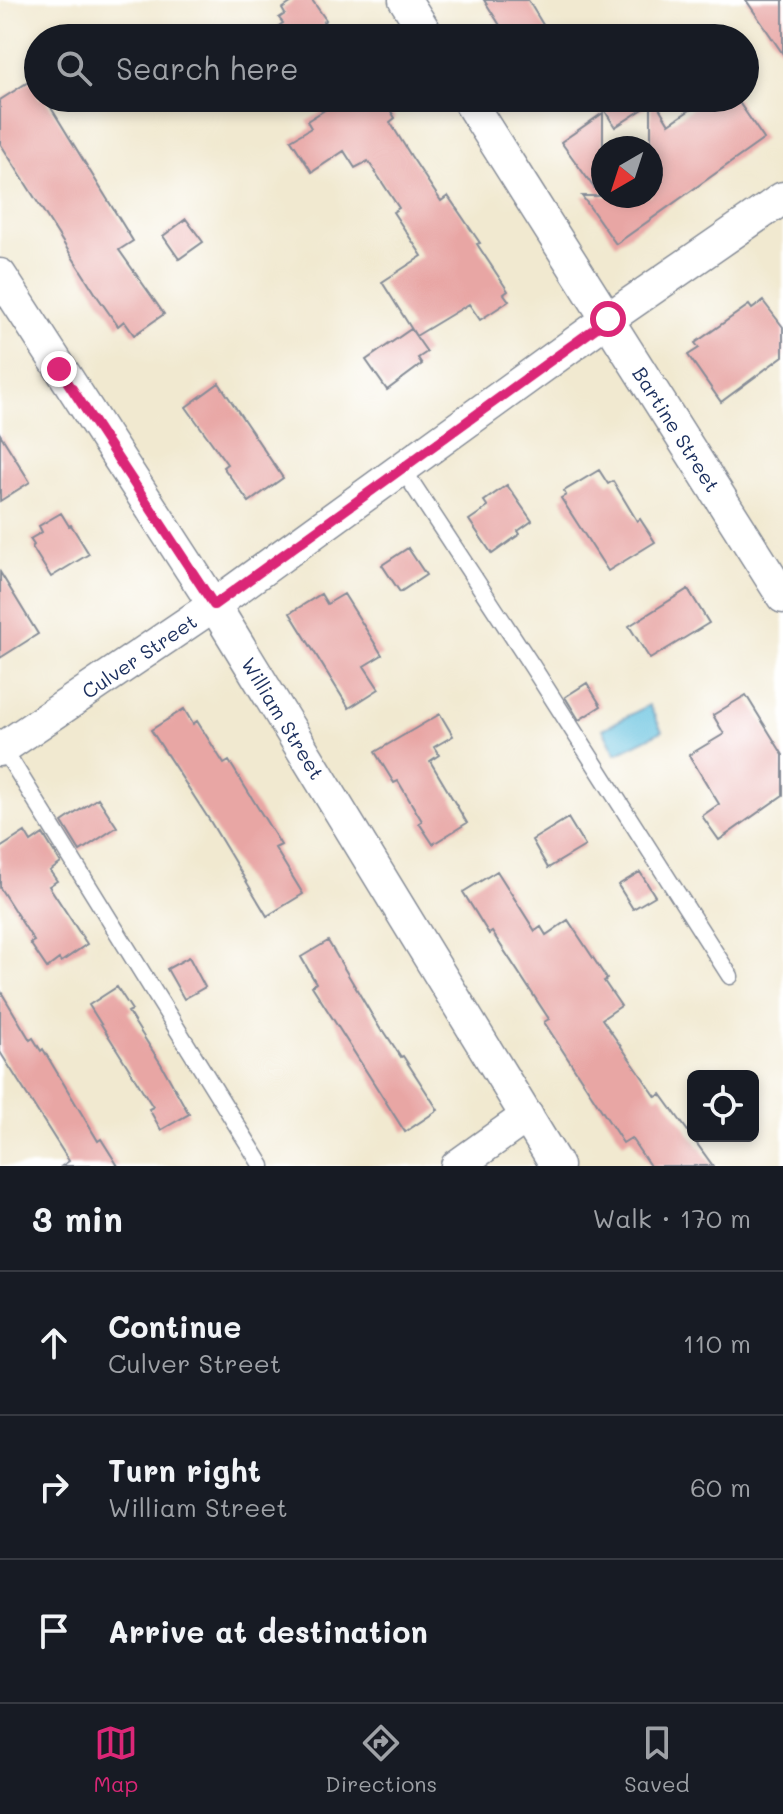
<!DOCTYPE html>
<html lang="en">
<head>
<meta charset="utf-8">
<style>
	:root { --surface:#171b24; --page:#20242c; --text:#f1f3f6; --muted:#9ea1a6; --line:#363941; --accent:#db2777 }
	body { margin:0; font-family:Mali,sans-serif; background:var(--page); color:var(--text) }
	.controls { position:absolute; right:24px; bottom:24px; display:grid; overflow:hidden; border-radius:12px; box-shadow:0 4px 12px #0003 }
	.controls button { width:72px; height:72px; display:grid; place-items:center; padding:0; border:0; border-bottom:2px solid var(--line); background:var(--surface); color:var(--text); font:40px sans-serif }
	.compass { position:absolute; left:591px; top:136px; width:72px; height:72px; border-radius:50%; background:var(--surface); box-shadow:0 4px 12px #0003; rotate:219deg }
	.stop { position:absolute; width:24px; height:24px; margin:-18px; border:6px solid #db2777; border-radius:50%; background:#fff }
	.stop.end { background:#db2777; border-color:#fff; box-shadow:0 2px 8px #0008 }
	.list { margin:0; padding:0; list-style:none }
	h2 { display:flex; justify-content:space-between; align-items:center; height:104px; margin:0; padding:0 32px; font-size:34px }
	h2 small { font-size:26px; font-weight:400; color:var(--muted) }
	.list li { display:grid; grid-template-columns:52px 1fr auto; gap:24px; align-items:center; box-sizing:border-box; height:144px; padding:0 32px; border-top:2px solid var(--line) }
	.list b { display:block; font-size:30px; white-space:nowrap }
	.list p { margin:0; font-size:26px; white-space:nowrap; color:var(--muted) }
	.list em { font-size:26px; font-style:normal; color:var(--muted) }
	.icon { flex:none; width:44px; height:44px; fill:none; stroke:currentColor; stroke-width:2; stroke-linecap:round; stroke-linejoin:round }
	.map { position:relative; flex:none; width:783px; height:1166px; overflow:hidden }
	.search { position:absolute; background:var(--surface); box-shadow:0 4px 12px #0003; left:24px; right:24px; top:24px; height:88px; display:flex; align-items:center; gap:20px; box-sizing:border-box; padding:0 28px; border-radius:44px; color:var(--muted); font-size:30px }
	.sheet { height:536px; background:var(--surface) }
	nav { display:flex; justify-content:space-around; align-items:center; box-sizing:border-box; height:112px; border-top:2px solid var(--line); background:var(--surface); font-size:22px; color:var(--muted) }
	nav a { display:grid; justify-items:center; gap:4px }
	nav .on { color:var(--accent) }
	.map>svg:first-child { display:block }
	.water { fill:#60c0de; stroke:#3e789e; stroke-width:2 }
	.building { fill:#e8a6a4 }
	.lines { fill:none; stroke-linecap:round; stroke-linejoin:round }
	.lane-casing { stroke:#868c97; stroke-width:19 }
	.street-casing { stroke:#868c97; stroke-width:35 }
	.lane { stroke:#fff; stroke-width:16 }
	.street { stroke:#fff; stroke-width:32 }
	.route { stroke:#db2777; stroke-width:10 }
	.labels { text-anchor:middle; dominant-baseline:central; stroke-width:6; stroke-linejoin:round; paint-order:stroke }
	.street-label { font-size:20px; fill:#1b2f5e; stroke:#fff }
</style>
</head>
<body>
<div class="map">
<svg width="783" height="1166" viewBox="0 0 783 1166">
	<rect width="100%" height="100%" fill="#fff"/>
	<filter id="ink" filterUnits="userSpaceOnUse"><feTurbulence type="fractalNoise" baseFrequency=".0125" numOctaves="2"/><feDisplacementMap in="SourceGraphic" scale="16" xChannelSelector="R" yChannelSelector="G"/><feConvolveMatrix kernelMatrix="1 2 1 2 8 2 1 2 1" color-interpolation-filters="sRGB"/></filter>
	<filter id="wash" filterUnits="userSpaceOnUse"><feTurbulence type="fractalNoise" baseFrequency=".006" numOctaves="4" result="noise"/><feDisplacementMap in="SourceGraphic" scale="32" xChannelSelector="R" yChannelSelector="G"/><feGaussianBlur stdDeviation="1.8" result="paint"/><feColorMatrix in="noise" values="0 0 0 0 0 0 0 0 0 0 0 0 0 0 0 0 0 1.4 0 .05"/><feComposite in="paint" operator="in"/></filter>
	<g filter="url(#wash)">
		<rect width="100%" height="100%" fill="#f1e9d0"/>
		<path class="water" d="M 649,705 L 662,731 L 616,754 L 603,729 Z"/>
		<g id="blocks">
			<path class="building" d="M 295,0 L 312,0 L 326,20 L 323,22 L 335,38 L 262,38 L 283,23 L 279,18 L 285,14 L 282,9 Z
				M 484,0 L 528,0 L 551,38 L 508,38 Z
				M 746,0 L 783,0 L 783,54 Z
				M 33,79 L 38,87 L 38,98 L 45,98 L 133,241 L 119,250 L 164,314 L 134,335 L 124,321 L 118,326 L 97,296 L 0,143 L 0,100 Z
				M 356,98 L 383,98 L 395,118 L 390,122 L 411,156 L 441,201 L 448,196 L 480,243 L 477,244 L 508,291 L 504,294 L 509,301 L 480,320 L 469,304 L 416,336 L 382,282 L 422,256 L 393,212 L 399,208 L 368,161 L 355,168 L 344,151 L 312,172 L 291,140 L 311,128 L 307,121 L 336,103 L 339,108 Z
				M 597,98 L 660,98 L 655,101 L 669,124 L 708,98 L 736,98 L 764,139 L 616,244 L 582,196 L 600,196 L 561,142 L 603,113 L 603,196 L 651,196 L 651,104 L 615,127 Z
				M 186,219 L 203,242 L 179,259 L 163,236 Z
				M 763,301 L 783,327 L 783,356 L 721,402 L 688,355 L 699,348 L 695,343 L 749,305 L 752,309 Z
				M 411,329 L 427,352 L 418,358 L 422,364 L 387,390 L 366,360 Z
				M 219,383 L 283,478 L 249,502 L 223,467 L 227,464 L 186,407 Z
				M 0,434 L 30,482 L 0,501 Z
				M 599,470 L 608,484 L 613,481 L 637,521 L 640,519 L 655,542 L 608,571 L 561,498 L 566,495 L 564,491 Z
				M 507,485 L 532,521 L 518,531 L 520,534 L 492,554 L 469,520 L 488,507 L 484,501 Z
				M 61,513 L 69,526 L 71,525 L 89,554 L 51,577 L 32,547 L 34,545 L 30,539 L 42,532 L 39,526 Z
				M 408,548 L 426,575 L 400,592 L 382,565 Z
				M 0,572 L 38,634 L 0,658 Z
				M 688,589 L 709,623 L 650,659 L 629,626 Z
				M 321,594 L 327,604 L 344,594 L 382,655 L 364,666 L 379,689 L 349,708 L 290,613 Z
				M 587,683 L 601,706 L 579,720 L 565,697 Z
				M 746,695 L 783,755 L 783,795 L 719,840 L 702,816 L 719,804 L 689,755 L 724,734 L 713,715 Z
				M 184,709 L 193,724 L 197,721 L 224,764 L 229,761 L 281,845 L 275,848 L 303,894 L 267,916 L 210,821 L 151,730 Z
				M 440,714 L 453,736 L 434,747 L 439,755 L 430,761 L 467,823 L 433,844 L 419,823 L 422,821 L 398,781 L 394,783 L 375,752 Z
				M 98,798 L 117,827 L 80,851 L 62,822 Z
				M 568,818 L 585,846 L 548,868 L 532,840 Z
				M 25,832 L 31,842 L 43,834 L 61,863 L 50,871 L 57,881 L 49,886 L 87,944 L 61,962 L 59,959 L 47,968 L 30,943 L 34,941 L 0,888 L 0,848 Z
				M 497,871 L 535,931 L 541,927 L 546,935 L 568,920 L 607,979 L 604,981 L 621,1006 L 602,1019 L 656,1097 L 661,1094 L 713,1166 L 650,1166 L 631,1138 L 623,1143 L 544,1022 L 549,1019 L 492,932 L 489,934 L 463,892 Z
				M 640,872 L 655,896 L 633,909 L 618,885 Z
				M 328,941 L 382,1032 L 384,1031 L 401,1057 L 403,1056 L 438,1110 L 405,1132 L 312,986 L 316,983 L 301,957 Z
				M 189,957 L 205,987 L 184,999 L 167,969 Z
				M 117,987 L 132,1010 L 128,1012 L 161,1064 L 189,1114 L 161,1130 L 149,1109 L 153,1107 L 89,1005 Z
				M 0,990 L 30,1040 L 33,1038 L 41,1051 L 43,1049 L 98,1141 L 101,1139 L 118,1166 L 62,1166 L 69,1161 L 0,1052 Z"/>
		</g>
	</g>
	<g filter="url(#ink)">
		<use href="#blocks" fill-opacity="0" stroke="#868c97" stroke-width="2"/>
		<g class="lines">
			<defs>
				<path id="lane" d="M 402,468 L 532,666 L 730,976
					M 3,748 L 262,1166"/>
				<g id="street">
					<path d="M 405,0 L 429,38"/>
					<path id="s1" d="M 467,98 L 783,597"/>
					<path id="s2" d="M 0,275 L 214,605 L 557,1166"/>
					<path id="s3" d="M 0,750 L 214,605 L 608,319 L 783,198"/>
					<path d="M 457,1166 L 527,1116"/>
				</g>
			</defs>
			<use href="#lane" class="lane-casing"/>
			<use href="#street" class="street-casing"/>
			<use href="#lane" class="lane"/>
			<use href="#street" class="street"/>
		</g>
	</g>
	<g class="lines" filter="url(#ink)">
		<path class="route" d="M 59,369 L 214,605 L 608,319"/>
	</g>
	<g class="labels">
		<g class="street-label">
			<text stroke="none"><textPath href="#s1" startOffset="392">Bartine Street</textPath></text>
			<text stroke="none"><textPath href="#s3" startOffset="168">Culver Street</textPath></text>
			<text stroke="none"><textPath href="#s2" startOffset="526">William Street</textPath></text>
		</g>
	</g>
</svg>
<div class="controls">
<button><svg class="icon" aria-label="locate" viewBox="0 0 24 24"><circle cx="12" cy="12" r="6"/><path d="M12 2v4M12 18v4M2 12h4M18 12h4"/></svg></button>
</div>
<svg class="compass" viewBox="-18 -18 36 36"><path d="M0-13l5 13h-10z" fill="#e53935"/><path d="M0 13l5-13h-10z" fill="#9ea1a6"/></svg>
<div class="stop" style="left:608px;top:319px"></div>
<div class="stop end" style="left:59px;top:369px"></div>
<div class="search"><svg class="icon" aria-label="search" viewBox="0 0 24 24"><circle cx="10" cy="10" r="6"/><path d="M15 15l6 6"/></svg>Search here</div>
</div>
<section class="sheet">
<h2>3 min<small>Walk · 170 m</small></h2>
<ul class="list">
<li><svg class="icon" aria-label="ahead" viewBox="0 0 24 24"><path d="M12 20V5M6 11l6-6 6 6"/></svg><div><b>Continue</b><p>Culver Street</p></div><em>110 m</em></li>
<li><svg class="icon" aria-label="right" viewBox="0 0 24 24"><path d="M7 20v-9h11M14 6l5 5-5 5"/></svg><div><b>Turn right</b><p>William Street</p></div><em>60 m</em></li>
<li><svg class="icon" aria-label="arrive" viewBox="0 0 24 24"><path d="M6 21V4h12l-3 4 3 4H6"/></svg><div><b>Arrive at destination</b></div></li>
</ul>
</section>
<nav>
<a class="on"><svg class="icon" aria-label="map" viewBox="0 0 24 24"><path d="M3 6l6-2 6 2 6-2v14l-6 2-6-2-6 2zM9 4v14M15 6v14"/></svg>Map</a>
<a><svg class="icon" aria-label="directions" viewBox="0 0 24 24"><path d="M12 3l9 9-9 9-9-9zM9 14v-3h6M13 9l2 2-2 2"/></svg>Directions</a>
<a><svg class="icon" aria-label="saved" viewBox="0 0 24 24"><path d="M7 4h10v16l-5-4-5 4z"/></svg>Saved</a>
</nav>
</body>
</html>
